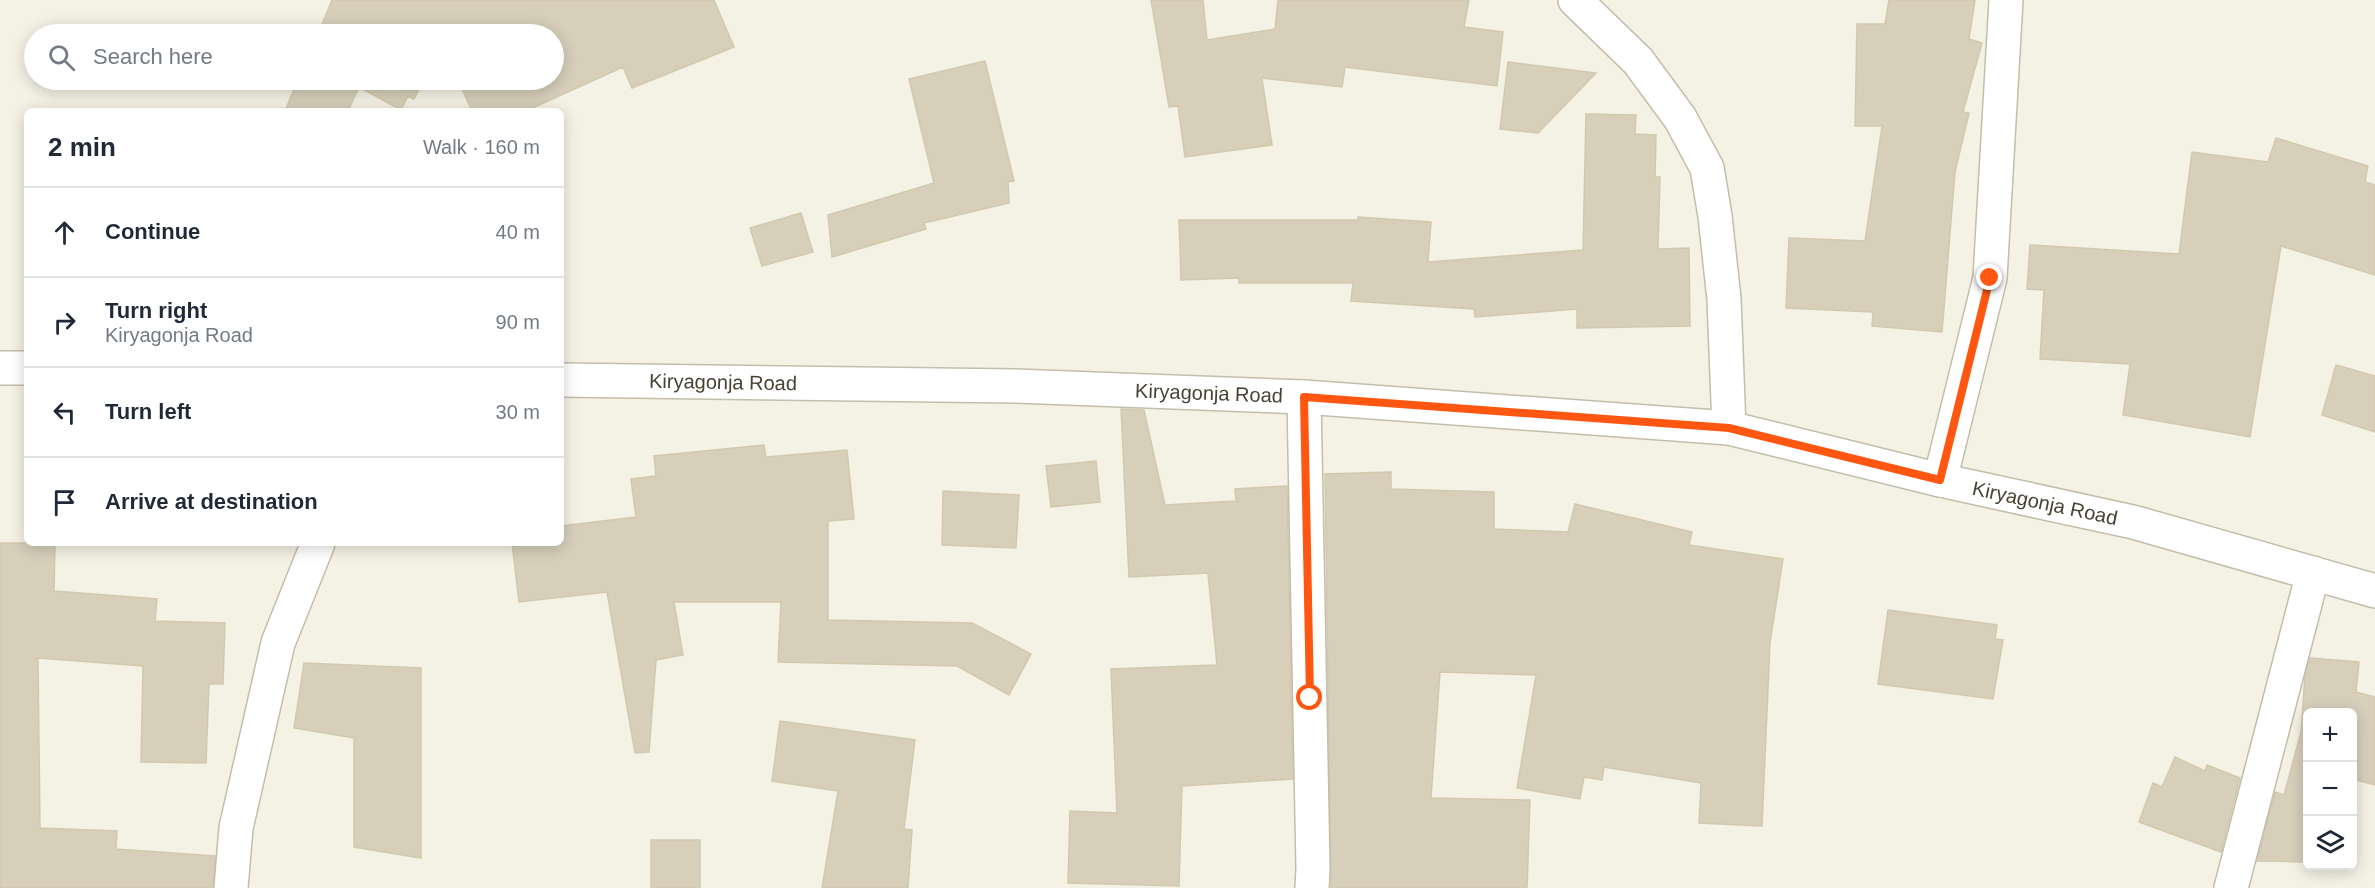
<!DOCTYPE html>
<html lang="en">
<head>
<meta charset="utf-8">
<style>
	:root { --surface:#fff; --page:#f2f2f3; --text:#1f2937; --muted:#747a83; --line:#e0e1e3 }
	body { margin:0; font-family:Helvetica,sans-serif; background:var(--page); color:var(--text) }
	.controls { position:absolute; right:18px; bottom:18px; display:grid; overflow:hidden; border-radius:9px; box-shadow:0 3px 15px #0003 }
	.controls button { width:54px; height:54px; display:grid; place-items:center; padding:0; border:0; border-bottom:2px solid var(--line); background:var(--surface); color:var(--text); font:30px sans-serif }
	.stop { position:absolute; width:18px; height:18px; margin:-14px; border:4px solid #ff5712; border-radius:50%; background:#fff }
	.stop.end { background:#ff5712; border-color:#fff; box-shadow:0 2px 6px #0008 }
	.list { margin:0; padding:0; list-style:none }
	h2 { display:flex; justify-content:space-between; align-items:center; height:78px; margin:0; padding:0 24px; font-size:26px }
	h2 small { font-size:20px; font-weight:400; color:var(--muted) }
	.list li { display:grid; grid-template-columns:39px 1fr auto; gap:18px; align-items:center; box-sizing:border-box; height:90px; padding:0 24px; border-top:2px solid var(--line) }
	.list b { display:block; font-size:22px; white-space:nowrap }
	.list p { margin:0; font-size:20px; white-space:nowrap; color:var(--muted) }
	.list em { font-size:20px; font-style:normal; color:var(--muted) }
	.icon { flex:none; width:33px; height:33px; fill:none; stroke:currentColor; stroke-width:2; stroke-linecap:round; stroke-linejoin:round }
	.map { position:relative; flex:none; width:2375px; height:888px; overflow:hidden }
	.search { position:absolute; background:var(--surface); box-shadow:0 3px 15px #0003; left:24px; top:24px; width:540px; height:66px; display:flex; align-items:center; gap:15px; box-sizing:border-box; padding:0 21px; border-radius:33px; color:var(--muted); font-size:22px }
	.panel { position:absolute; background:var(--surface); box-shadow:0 3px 15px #0003; left:24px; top:108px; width:540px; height:438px; border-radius:9px }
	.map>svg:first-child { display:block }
	.building { fill:#d7cfba; stroke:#d2c9ad; stroke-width:1.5 }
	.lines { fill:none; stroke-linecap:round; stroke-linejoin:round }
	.minor-casing { stroke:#c3beaa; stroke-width:36 }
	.tertiary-casing { stroke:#c3beaa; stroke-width:36 }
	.minor { stroke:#fff; stroke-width:33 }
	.tertiary { stroke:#fff; stroke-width:33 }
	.route { stroke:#ff5712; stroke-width:8 }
	.labels { text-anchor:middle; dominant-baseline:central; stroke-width:5; stroke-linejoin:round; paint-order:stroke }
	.street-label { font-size:20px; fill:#474334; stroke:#fff }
</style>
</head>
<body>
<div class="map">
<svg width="2375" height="888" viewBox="0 0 2375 888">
	<rect width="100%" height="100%" fill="#f4f2e5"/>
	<path class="building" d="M 332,0 L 714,0 L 734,47 L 632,88 L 623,67 L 526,111 L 472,111 L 458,80 L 554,80 L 554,34 L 318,34 Z
		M 1151,0 L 1203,0 L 1207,40 L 1275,29 L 1278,0 L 1469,0 L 1464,27 L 1503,32 L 1497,86 L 1345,67 L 1342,87 L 1262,78 L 1272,145 L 1185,157 L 1178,106 L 1169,107 Z
		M 1889,0 L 1975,0 L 1969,39 L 1982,43 L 1963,112 L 1969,113 L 1955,172 L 1942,332 L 1872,326 L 1873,312 L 1786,308 L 1789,238 L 1865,241 L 1882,126 L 1855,126 L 1857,24 L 1885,24 Z
		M 985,61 L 1014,181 L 1008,182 L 1009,203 L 924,223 L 926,229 L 832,257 L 828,215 L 934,183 L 909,79 Z
		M 1508,62 L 1596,73 L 1538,133 L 1500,129 Z
		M 298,80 L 424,80 L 414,99 L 408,96 L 401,110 L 359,87 L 348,111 L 285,111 Z
		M 1586,114 L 1636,115 L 1635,134 L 1656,135 L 1655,177 L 1660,177 L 1658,249 L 1689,248 L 1690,326 L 1577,328 L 1577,309 L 1475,317 L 1474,309 L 1351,301 L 1353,283 L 1239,283 L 1239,278 L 1181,280 L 1179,220 L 1358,220 L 1358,217 L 1431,222 L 1428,262 L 1583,250 Z
		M 2276,138 L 2368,166 L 2365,182 L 2375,185 L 2375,275 L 2281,246 L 2250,437 L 2123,415 L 2130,364 L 2040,359 L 2044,290 L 2027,289 L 2030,245 L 2179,254 L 2192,152 L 2268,162 Z
		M 801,213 L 813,252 L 762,266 L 750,228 Z
		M 2336,365 L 2375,376 L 2375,432 L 2322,415 Z
		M 1121,409 L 1144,410 L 1165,505 L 1236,501 L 1235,489 L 1287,486 L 1293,779 L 1182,786 L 1179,886 L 1068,883 L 1070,811 L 1117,813 L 1111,669 L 1217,665 L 1208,573 L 1129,577 Z
		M 764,445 L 766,457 L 847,450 L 854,519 L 828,521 L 828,620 L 972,623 L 1031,654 L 1009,695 L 957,666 L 778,662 L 781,602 L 674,602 L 683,655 L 656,660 L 649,752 L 635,753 L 607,592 L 519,602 L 512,543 L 561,543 L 561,526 L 636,517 L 631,479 L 656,476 L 654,456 Z
		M 1096,461 L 1100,502 L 1051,507 L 1046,466 Z
		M 1391,472 L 1391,489 L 1494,492 L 1494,529 L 1568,532 L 1575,504 L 1692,532 L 1689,545 L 1783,559 L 1770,643 L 1762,826 L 1699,823 L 1701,783 L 1604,767 L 1602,780 L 1584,777 L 1580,799 L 1517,788 L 1536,675 L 1440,672 L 1431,798 L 1530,800 L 1527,888 L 1331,888 L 1325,474 Z
		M 943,491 L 1019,495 L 1016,548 L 942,545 Z
		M 0,543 L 55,543 L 54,591 L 157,599 L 155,621 L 225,623 L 223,684 L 209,684 L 206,763 L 141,762 L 143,666 L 38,658 L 40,828 L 117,831 L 116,849 L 215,856 L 213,888 L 0,888 Z
		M 1888,610 L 1997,625 L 1995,639 L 2003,640 L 1993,699 L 1878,684 Z
		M 2310,658 L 2359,662 L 2356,692 L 2375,697 L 2375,785 L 2352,779 L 2352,712 L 2307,712 L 2307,862 L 2257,861 L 2275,792 L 2284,795 L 2301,732 L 2305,676 Z
		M 304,663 L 421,668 L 421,858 L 354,847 L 354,738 L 294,728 Z
		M 780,721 L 915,740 L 904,829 L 912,830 L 908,888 L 822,888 L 838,791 L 772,781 Z
		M 2175,757 L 2205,771 L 2207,765 L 2240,778 L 2221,852 L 2139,822 L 2153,783 L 2162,787 Z
		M 651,840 L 700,840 L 700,888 L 651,888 Z"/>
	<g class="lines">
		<defs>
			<path id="minor" d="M 1575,0 L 1638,61 L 1680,118 L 1707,168 L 1715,216 L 1724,299 L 1729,428
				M 1304,397 L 1313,869 L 1312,888
				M 1940,480 L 1990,278 L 2006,0
				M 231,888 L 236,828 L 278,643 L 318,543
				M 2231,888 L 2313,573"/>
			<path id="tertiary" d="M 0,368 L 27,368
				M 561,380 L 1015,386 L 1304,397 L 1729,428 L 1940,480 L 2133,522 L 2375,591"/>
		</defs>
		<use href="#minor" class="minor-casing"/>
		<use href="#tertiary" class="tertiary-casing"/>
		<use href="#minor" class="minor"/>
		<use href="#tertiary" class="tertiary"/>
	</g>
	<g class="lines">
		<path class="route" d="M 1310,698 L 1304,397 L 1729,428 L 1940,480 L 1990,278"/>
	</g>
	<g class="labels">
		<g class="street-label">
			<text transform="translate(723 382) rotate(1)">Kiryagonja Road</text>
			<text transform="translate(1209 393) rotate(2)">Kiryagonja Road</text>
			<text transform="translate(2045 503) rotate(12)">Kiryagonja Road</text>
		</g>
	</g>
</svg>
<div class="controls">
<button>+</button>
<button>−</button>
<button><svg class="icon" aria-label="layers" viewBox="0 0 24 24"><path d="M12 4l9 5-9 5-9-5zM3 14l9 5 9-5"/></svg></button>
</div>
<div class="stop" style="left:1310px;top:698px"></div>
<div class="stop end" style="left:1990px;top:278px"></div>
<div class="search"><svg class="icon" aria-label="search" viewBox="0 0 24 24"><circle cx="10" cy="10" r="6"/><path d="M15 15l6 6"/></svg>Search here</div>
<section class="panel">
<h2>2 min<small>Walk · 160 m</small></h2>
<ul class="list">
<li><svg class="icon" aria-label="ahead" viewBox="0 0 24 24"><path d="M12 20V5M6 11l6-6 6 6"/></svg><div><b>Continue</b></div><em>40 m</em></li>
<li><svg class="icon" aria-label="right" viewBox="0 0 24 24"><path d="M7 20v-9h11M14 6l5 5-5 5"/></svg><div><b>Turn right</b><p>Kiryagonja Road</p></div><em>90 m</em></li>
<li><svg class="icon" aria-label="left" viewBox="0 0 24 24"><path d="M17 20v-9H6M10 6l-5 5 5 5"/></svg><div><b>Turn left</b></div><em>30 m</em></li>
<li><svg class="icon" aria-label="arrive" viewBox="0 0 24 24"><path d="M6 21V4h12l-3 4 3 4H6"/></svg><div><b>Arrive at destination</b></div></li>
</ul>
</section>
</div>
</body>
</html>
